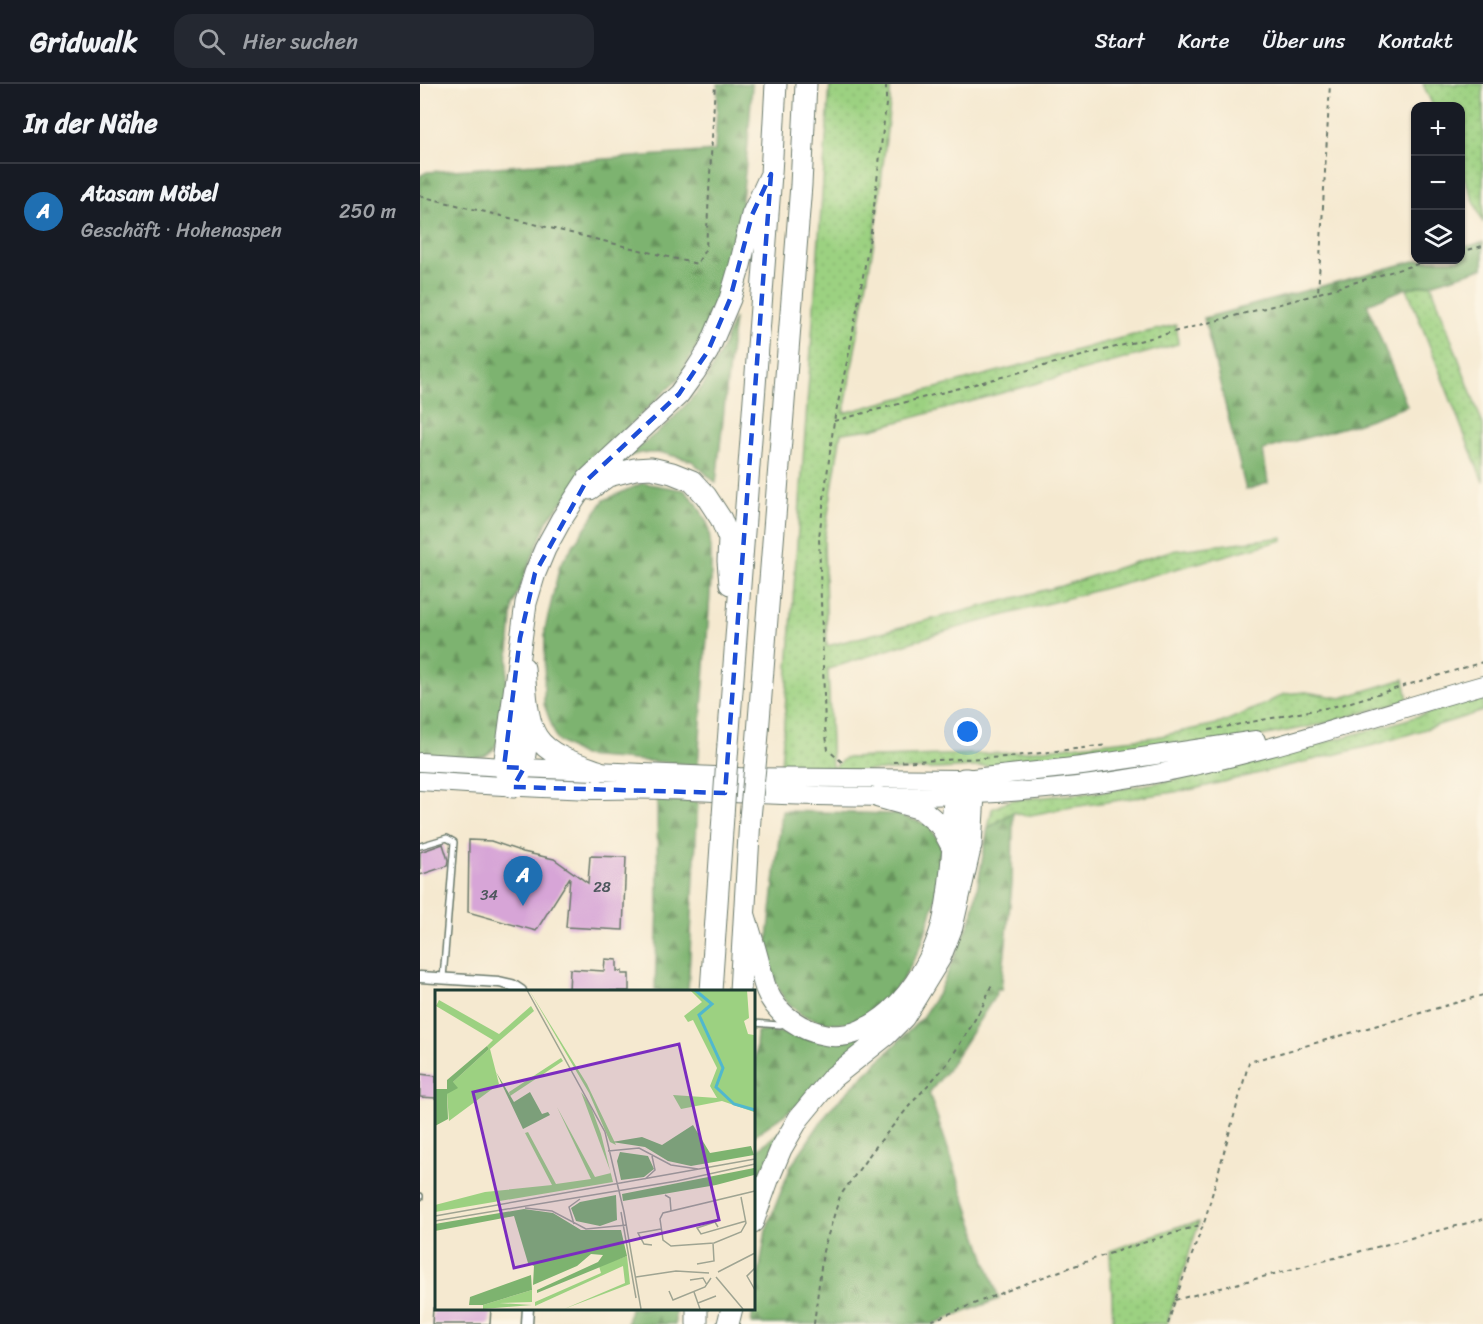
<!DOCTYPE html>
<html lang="de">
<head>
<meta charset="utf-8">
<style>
	:root { --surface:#171b24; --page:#242831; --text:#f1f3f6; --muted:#9ea1a6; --line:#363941; --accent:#1f6fb2 }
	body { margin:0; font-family:Sriracha,sans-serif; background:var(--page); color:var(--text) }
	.controls { position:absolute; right:18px; top:18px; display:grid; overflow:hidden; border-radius:12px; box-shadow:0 2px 4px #0004 }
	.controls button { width:54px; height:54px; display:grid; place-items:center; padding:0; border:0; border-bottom:2px solid var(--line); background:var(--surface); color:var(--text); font:30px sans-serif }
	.you { position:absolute; left:548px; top:648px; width:21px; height:21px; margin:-15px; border:4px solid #fff; border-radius:50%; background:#1a73e8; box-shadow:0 0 0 9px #1a73e833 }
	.badge { display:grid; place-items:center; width:39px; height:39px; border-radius:50%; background:var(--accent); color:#fff; font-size:20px; font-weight:700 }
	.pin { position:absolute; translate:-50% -50px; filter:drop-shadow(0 2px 3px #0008) }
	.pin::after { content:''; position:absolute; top:32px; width:21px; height:18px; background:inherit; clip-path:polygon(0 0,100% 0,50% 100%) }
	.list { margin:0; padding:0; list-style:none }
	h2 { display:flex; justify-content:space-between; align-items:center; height:78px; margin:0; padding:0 24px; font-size:26px }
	h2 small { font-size:20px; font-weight:400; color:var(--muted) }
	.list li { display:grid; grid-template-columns:39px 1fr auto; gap:18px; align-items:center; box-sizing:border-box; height:96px; padding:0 24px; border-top:2px solid var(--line) }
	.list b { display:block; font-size:22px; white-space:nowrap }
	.list p { margin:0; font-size:20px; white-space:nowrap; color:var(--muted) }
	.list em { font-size:20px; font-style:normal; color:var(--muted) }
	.icon { flex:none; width:33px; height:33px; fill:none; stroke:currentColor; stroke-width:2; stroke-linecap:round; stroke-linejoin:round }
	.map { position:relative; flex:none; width:1063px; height:1240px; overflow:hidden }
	header { display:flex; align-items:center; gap:36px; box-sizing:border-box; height:84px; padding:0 30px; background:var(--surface); border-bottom:2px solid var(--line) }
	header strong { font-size:28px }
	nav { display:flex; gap:33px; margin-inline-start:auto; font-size:21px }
	.search { width:420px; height:54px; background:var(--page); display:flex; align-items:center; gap:15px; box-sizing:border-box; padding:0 21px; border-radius:18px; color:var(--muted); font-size:22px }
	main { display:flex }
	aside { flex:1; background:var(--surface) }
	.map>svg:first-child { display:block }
	.grass { fill:url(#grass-dots); stroke:#5e875a; stroke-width:1.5 }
	.forest { fill:url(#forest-firs); stroke:#4e7852; stroke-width:1.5 }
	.building { fill:#d7a5d7 }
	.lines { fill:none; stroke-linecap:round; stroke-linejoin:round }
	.lane-casing { stroke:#6a796b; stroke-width:8 }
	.street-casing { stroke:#6a796b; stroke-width:13 }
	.primary-casing { stroke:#6a796b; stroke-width:20 }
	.highway-casing { stroke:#6a796b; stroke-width:23 }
	.path { stroke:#6a796b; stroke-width:2; stroke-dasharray:4.5 4.5; stroke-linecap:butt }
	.lane { stroke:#fff; stroke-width:5 }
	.street { stroke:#fff; stroke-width:10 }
	.primary { stroke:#fff; stroke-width:18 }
	.highway { stroke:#fff; stroke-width:21 }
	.highway-bridge-casing { stroke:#6a796b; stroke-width:23; stroke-linecap:butt }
	.highway-bridge { stroke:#fff; stroke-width:21 }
	.marked { fill:none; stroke:#1d4ed8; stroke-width:4.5; stroke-dasharray:12 8; stroke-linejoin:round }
	.labels { text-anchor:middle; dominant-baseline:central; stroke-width:6; stroke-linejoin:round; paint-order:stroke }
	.number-label { font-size:15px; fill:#4d575d }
	.inset-river { fill:none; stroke:#50b8ce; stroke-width:3 }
	.inset-road { fill:none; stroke:#9fa492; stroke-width:1.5 }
	.view { fill:#7b2cbf; fill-opacity:0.15; stroke:#7b2cbf; stroke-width:3 }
	.inset-edge { fill:none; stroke:#1f3d34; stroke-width:3 }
</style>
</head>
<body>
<header>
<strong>Gridwalk</strong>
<div class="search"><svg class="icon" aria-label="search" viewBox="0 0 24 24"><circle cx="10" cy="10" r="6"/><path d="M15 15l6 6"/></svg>Hier suchen</div>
<nav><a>Start</a><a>Karte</a><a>Über uns</a><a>Kontakt</a></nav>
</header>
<main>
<aside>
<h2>In der Nähe<small></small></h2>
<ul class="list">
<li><span class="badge">A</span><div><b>Atasam Möbel</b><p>Geschäft · Hohenaspen</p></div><em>250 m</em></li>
</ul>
</aside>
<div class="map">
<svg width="1063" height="1240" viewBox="0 0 1063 1240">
	<defs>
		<pattern id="grass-dots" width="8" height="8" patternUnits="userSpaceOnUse" patternTransform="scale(1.5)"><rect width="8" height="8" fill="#9cd181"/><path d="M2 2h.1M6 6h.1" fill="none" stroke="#86b470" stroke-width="1.8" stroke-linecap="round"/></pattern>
		<pattern id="forest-firs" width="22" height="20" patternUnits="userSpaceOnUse" patternTransform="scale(1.5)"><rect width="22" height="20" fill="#7db36f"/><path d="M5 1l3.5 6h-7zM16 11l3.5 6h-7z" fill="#66935c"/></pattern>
	</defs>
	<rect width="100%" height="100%" fill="#fcf5e5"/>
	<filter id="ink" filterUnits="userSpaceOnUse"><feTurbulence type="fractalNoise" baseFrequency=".0167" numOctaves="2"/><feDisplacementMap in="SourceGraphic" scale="12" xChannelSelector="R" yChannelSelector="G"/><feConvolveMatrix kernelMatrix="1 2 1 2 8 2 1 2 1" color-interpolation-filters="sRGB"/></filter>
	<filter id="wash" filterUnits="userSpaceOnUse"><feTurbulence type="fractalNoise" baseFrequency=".008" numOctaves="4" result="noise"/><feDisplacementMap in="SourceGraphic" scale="24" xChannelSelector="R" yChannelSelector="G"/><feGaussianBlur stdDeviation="1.35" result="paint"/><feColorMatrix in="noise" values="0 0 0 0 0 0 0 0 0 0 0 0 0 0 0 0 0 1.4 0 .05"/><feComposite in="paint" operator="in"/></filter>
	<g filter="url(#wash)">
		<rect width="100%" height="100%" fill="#f5e9d0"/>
		<path class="grass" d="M 410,0 L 470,0 L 470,19 L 455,151 L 424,329 L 701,254 L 756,241 L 758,260 L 452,345 L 421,349 L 404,456 L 407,562 L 641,502 L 750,467 L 863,453 L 863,456 L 526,547 L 408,585 L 412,685 L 425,674 L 586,669 L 736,653 L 801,639 L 843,621 L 864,610 L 886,608 L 921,614 L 984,595 L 988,616 L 898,641 L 836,653 L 651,678 L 516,685 L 429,687 L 361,683 Z
			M 1003,0 L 1063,0 L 1063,139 L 1041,86 L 1040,22 L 1013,22 Z
			M 1011,200 L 1063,341 L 1063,398 L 987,204 Z
			M 1063,612 L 1063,627 L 958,660 L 774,705 L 646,724 L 606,732 L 593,728 L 568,744 L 572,725 L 591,716 L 681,708 L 760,695 L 830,678 L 969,641 Z
			M 779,1138 L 747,1240 L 693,1240 L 690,1167 L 757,1143 Z"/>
		<path class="forest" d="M 298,0 L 332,0 L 328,59 L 320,135 L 308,193 L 285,247 L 259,294 L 193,357 L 128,435 L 93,521 L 84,626 L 80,653 L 74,665 L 65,672 L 49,675 L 0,671 L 0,92 L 7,88 L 295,67 Z
			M 1063,158 L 1063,184 L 1011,200 L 987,204 L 947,220 L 987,322 L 936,340 L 843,366 L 848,399 L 826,406 L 784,234 L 998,176 L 1040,176 L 1041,164 Z
			M 314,234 L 296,399 L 272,377 L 243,369 L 220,369 L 206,373 L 248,340 L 283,302 L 302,265 Z
			M 223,399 L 264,406 L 277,420 L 288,441 L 291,465 L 291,497 L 278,681 L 162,672 L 137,656 L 124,620 L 125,545 L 140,481 L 184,416 Z
			M 237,712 L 278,718 L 268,907 L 235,907 L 238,821 Z
			M 362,727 L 474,730 L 509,741 L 521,761 L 520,801 L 501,862 L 483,895 L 465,918 L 435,939 L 405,939 L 382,931 L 364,915 L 351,889 L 347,864 Z
			M 593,728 L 592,800 L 581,906 L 577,904 L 575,912 L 528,985 L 509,1009 L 579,1215 L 513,1240 L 331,1240 L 346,1146 L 371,1082 L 409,1026 L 501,935 L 519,908 L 552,833 L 568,744 Z
			M 461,944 L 387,1015 L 333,1052 L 333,1006 L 337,948 L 348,947 L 382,951 Z
			M 362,1046 L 333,1122 L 333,1069 Z
			M 210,1224 L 255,1224 L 255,1240 L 207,1240 Z"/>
		<g id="blocks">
			<path class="building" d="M 49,756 L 71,757 L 103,768 L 134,775 L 168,799 L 170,772 L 206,773 L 203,846 L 146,843 L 150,793 L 116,847 L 48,828 Z
				M 23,760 L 28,776 L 27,782 L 0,791 L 0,768 Z
				M 185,875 L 197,876 L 197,887 L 202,887 L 202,890 L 209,890 L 209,907 L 149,907 L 150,885 L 184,887 Z
				M 0,990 L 16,992 L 16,1014 L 0,1013 Z
				M 13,1224 L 71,1224 L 70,1240 L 12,1240 Z"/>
		</g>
	</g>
	<g filter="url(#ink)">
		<use href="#blocks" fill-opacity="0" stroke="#6a796b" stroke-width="1.5"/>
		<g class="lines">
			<defs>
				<path id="lane" d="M 0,762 L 27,754 L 34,758 L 23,894
					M 333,939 L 360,941 L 365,940
					M 0,1112 L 0,1113"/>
				<path id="street" d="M 0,893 L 79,898 L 92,901 L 101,907
					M 107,1240 L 108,1224"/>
				<path id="primary" d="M 0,678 L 103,684 L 319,693 L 544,695 L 662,682 L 836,656
					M 0,697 C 58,701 115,704 173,706 C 196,706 220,705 243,706 C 283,707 323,710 362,711 C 482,715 605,713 724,692 C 839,672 950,633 1063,601"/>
				<path id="highway" d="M 170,405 L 188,392 L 215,385 L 231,384 L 252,389 L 272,397 L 286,412 L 301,435 L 309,455 L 308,477 L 310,500
					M 104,584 C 106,604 106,636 117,653 C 129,672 158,680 178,687
					M 110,635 L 103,684 L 93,703 L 87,693 L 84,683 L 106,519 L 115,489 L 125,465 L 141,436 L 167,396 L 259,310 L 274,289 L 288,267 L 310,215 L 320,181 L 332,131 L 351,90
					M 308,660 L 351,90 L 356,0
					M 337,662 L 381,101 L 386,0
					M 458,713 L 501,725 L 521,742 L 532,763
					M 325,832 C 330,848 335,864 339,880 C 342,889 343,899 347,907 C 357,931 382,947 407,951 C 429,955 453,943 470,928 C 495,906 514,871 523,839 C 529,814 531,787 533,762 C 533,745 531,727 536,711 C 537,706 541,700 544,695 L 547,695 L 554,710 L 551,761 L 532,843 L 520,874 L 484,933 L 465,952 L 412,994 L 379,1034 L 361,1065 L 348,1096 L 333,1138
					M 291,907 L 303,732
					M 320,907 L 330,734
					M 277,1240 L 277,1224
					M 308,1240 L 312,1224"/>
			</defs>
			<use href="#lane" class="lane-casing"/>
			<use href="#street" class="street-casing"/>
			<use href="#primary" class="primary-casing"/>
			<use href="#highway" class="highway-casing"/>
			<path class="path" d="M 0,112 L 277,180 L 286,164 L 295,0
				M 1040,168 L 1063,162
				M 899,209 L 1011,176
				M 414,337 L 898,210 L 910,0
				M 789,646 L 921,621 L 1063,578
				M 422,678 L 408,666 L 405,644 L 399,453 L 414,337 L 430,264 L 451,148 L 466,20 L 466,0
				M 473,678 L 587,673 L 688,661
				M 755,1216 L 1063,1135
				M 394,1240 L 403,1167 L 420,1112 L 453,1066 L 490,1021 L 527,980 L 550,944 L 563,921 L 572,900
				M 503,1240 L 604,1200 L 682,1172 L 783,1140
				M 748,1240 L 755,1216 L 785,1136 L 829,978 L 1063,911"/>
			<use href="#lane" class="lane"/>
			<use href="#street" class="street"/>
			<use href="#primary" class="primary"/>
			<use href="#highway" class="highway"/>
			<defs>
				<path id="highway-bridge" d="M 303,732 L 308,660
					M 330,734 L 337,662"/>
			</defs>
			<use href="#highway-bridge" class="highway-bridge-casing"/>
			<use href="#highway-bridge" class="highway-bridge"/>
		</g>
	</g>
	<path class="marked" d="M 351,90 L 305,709 L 93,703 L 104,684 L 84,683 L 100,554 L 115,489 L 167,396 L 259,310 L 288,267 L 310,215 L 332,131 Z"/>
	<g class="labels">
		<g class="number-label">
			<text x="182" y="803">28</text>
			<text x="69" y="811">34</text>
		</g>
	</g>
	<g transform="translate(15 906)">
		<rect width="320" height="320" fill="#f5e9d0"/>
		<path d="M 94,0 L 152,94 L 181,155 L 175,152 L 154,103 ZM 255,0 L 312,0 L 314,28 L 309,31 L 313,44 L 319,45 L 319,122 L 287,111 L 246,119 L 238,105 L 282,108 L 275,96 L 282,78 L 258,30 L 253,32 L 249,26 L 267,12 ZM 4,10 L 64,44 L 96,16 L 99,21 L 55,59 L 64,94 L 14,131 L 12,104 L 18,92 L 54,59 L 52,56 L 58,50 L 1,16 ZM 126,68 L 128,71 L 75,106 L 74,102 ZM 146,102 L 155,114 L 166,144 L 178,192 L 0,222 L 0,215 L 50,202 L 117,195 L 90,143 L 93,142 L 121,194 L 156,189 L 122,117 L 160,187 L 176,183 ZM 192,266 L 195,294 L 129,319 L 190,293 L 188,276 L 100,316 L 100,312 L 166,283 L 164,276 ZM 97,300 L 97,312 L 64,313 L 97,315 L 48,319 L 48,315 Z" fill="#9cd181"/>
		<path d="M 52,56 L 54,59 L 18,92 L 23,98 L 12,104 L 13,129 L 0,136 L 0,99 L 12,99 L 12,90 ZM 61,82 L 79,112 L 95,102 L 107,124 L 113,122 L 115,125 L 88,139 ZM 258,135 L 275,163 L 316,156 L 319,165 L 256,176 L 233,171 L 210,157 L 177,152 L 207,147 L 227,155 ZM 185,162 L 213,166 L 219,179 L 209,187 L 186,190 L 182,171 ZM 319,178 L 319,185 L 281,195 L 188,211 L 187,204 ZM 181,205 L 182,230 L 165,236 L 141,231 L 136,218 L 145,212 ZM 89,219 L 118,223 L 146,240 L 186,240 L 192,266 L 102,303 L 102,300 L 163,272 L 168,265 L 156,264 L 142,276 L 98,295 L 99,276 L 93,273 L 79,226 L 0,241 L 0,234 ZM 96,285 L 97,300 L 48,315 L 34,315 L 35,307 Z" fill="#7db36f"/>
		<path class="inset-river" d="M 260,0 L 277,14 L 264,25 L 288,78 L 281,97 L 299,114 L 320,120"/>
		<path class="inset-road" d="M 92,0 L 170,142 L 189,222 L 206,319M 173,161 L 204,158 L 236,175 L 263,179M 210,189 L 220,180 L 217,166M 230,205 L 235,208 L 236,221M 306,207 L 311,233 L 306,242 L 279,253 L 236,256 L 228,250 L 225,229 L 228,223 L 320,201M 90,218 L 117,221 L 151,239 L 192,235M 186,222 L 201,308M 0,226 L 320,169M 0,231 L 242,191 L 320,174M 139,234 L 134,217 L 145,209M 283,237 L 280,232 L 262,238 L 266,244 L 311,231M 217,255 L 209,254 L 203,243 L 226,239M 262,274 L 279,271 L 278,253M 320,278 L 312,286 L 320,300M 283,282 L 320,263M 201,287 L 241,281 L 274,283M 281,287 L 308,319M 255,290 L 268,288 L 272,295M 234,301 L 238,310 L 270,297 L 276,288M 259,302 L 265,319M 263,313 L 281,306"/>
		<path class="view" d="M 244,54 L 284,230 L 79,278 L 38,102 Z"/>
		<rect width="320" height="320" class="inset-edge"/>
	</g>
</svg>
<div class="controls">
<button>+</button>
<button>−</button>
<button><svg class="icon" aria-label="layers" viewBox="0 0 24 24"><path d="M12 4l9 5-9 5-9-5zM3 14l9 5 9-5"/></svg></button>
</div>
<div class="you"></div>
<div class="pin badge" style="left:103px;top:822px">A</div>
</div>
</main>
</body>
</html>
